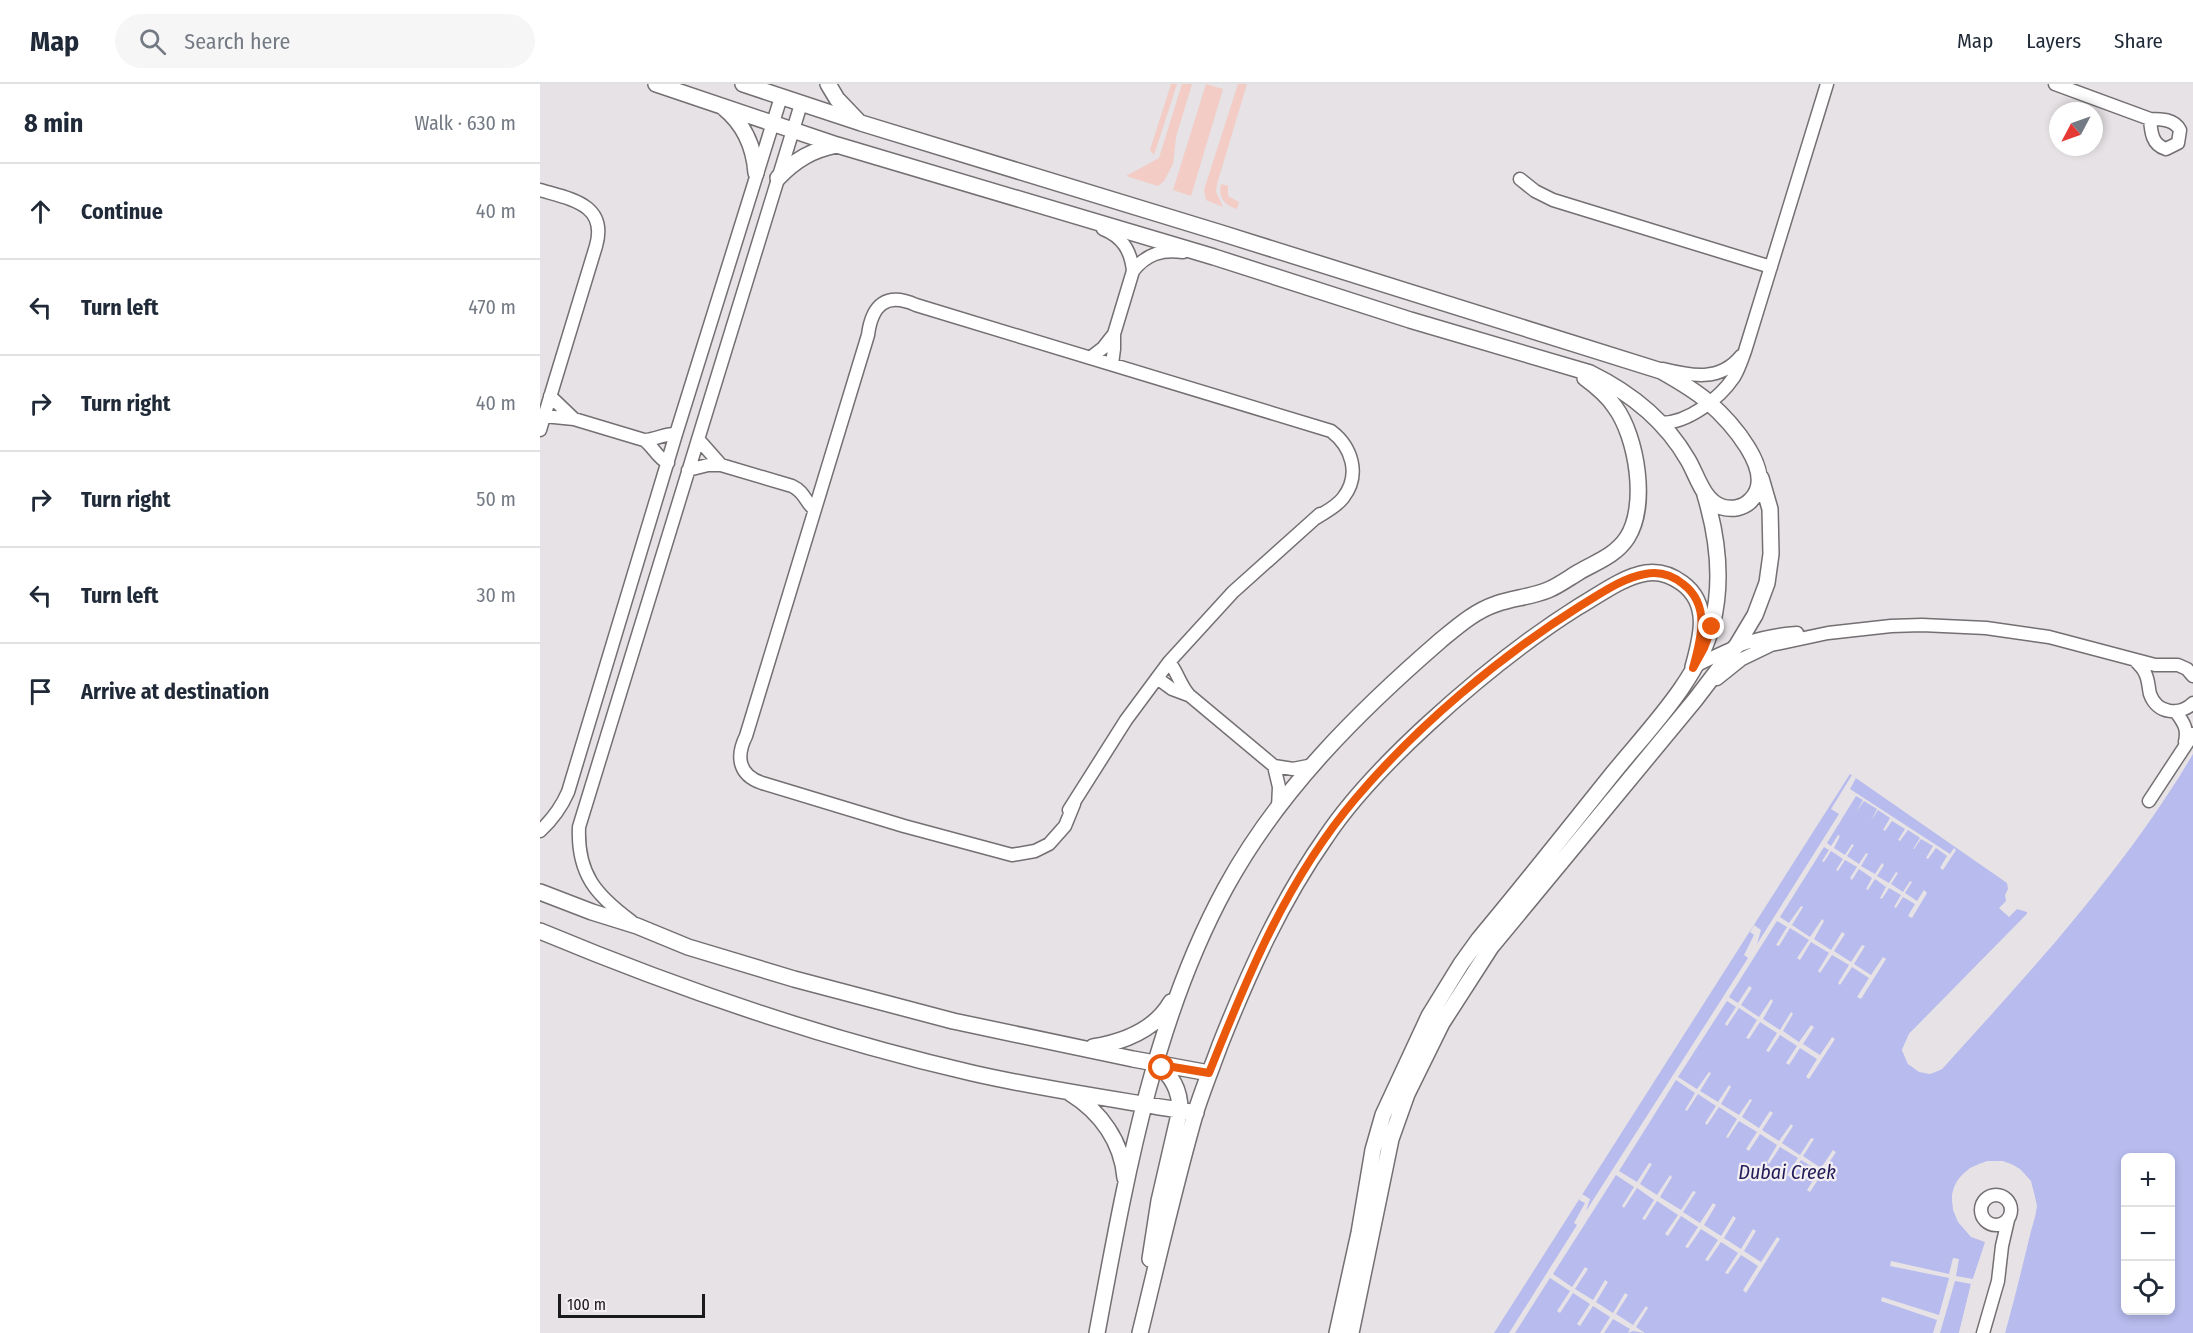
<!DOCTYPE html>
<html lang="en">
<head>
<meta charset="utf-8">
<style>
	:root { --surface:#fff; --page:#f6f6f7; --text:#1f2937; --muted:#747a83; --line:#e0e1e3 }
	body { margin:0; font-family:"Fira Sans Condensed",sans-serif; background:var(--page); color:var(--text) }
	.controls { position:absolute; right:18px; bottom:18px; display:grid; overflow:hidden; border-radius:9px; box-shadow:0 3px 9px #0003 }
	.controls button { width:54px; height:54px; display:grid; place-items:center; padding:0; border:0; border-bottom:2px solid var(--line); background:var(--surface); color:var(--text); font:30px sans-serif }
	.compass { position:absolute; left:1509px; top:18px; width:54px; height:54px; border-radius:50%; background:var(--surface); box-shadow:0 3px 9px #0003; rotate:229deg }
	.scale { position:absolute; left:18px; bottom:15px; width:147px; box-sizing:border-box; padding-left:6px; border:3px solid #1b1a1b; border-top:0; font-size:16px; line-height:21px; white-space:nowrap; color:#1b1a1b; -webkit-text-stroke:4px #f3eff2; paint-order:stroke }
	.stop { position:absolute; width:18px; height:18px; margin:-14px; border:4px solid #ea580c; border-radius:50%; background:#fff }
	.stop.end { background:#ea580c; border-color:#fff; box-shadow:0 2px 6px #0008 }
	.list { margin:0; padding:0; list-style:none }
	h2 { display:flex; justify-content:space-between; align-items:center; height:78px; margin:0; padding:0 24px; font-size:26px }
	h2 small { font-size:20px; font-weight:400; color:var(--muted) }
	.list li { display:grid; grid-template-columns:39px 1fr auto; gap:18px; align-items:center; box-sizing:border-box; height:96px; padding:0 24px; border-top:2px solid var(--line) }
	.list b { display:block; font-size:22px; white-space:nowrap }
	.list em { font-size:20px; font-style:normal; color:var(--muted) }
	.icon { flex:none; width:33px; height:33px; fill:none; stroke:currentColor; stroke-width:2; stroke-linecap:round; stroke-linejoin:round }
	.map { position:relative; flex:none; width:1653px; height:1249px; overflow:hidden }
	header { display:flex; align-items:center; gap:36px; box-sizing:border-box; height:84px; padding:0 30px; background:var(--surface); border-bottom:2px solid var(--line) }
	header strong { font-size:28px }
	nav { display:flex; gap:33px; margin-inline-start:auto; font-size:21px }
	.search { width:420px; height:54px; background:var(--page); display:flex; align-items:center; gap:15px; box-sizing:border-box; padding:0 21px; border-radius:33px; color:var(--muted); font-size:22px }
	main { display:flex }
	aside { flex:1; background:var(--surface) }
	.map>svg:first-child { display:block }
	.green { fill:#f2ccc5 }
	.water { fill:#b7bbee; fill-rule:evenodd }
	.pier { fill:#e6e2e5 }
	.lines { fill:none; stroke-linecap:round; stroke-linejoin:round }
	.minor-casing { stroke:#736f72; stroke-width:15 }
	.major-casing { stroke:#736f72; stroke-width:18 }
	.minor { stroke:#fff; stroke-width:12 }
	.major { stroke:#fff; stroke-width:15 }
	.route { stroke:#ea580c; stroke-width:8 }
	.labels { text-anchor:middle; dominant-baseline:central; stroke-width:4.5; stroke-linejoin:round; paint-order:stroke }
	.water-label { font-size:20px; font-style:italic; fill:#231e59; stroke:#f3eff2 }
</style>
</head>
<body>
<header>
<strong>Map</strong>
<div class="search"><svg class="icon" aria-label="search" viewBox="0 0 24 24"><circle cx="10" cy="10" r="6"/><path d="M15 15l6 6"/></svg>Search here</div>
<nav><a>Map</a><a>Layers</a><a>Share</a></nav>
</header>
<main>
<aside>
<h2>8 min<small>Walk · 630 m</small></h2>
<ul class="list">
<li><svg class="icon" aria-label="ahead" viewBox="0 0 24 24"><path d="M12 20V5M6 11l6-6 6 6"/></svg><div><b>Continue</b></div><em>40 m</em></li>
<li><svg class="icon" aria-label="left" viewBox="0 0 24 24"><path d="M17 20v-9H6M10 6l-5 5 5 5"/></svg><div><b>Turn left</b></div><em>470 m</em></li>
<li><svg class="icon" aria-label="right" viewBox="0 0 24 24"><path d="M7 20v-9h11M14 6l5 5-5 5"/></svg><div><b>Turn right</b></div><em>40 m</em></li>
<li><svg class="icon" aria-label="right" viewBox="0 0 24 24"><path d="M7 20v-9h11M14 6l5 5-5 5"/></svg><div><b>Turn right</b></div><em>50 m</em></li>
<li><svg class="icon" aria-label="left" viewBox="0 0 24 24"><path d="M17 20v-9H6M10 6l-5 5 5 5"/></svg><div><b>Turn left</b></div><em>30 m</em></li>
<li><svg class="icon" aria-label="arrive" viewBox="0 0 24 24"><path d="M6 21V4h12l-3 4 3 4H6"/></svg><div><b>Arrive at destination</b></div></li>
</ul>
</aside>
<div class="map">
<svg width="1653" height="1249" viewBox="0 0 1653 1249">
	<rect width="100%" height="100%" fill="#e6e2e5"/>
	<path class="green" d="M 631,0 L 637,0 L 614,71 L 610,66 Z
		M 642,0 L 652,0 L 636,53 L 633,80 L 624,97 L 618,102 L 586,92 L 619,74 Z
		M 666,0 L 683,5 L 651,112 L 633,106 Z
		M 698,0 L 707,0 L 677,100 L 676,108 L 683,123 L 666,116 L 664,106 Z
		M 681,100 L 688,102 L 688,112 L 699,118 L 697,125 C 684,121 678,113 681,100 Z"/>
	<path class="water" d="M 1653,670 L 1653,1249 L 1465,1249 C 1474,1217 1482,1184 1490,1151 C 1492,1141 1498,1129 1496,1119 C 1486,1042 1385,1085 1419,1135 C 1428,1149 1430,1152 1446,1158 L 1431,1200 L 1419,1249 L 954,1249 L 1310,690 L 1467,799 L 1468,805 L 1465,811 L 1466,817 L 1459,824 L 1469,833 L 1477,825 L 1487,828 L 1487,830 L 1369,950 L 1362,966 L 1368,980 L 1390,990 L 1402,985 C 1492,886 1585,785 1653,670 ZM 1586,1074 L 1630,1074 L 1630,1226 L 1586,1226 Z"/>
	<path class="pier" d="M 1653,667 L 1639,693 L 1591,763 L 1516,857 L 1402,985 L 1390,990 L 1379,988 L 1368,980 L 1362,966 L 1369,950 L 1487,830 L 1487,828 L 1484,826 L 1477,825 L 1480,822 L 1485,823 L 1490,826 L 1490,832 L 1371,951 L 1366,966 L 1370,978 L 1380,985 L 1390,987 L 1400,983 L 1514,855 L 1587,763 Z
		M 1312,691 L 1316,694 L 1310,705 L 1410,770 L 1414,764 L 1416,766 L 1403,786 L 1400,784 L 1407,772 L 1396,764 L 1388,775 L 1386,774 L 1393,762 L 1381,755 L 1374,765 L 1373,765 L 1380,754 L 1368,746 L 1360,757 L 1358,756 L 1365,745 L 1352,737 L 1345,747 L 1343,746 L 1350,734 L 1338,726 L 1331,737 L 1337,725 L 1324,717 L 1316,728 L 1323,716 L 1316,712 L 1287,759 L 1291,762 L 1298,751 L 1300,752 L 1294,764 L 1305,771 L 1312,760 L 1314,761 L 1307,772 L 1319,780 L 1326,769 L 1328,770 L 1321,782 L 1335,790 L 1342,779 L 1344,781 L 1337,792 L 1349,799 L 1356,788 L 1358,789 L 1351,800 L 1363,808 L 1370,797 L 1372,798 L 1365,809 L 1377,817 L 1384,806 L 1387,809 L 1372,834 L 1368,832 L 1375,820 L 1363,813 L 1356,824 L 1354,823 L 1361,811 L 1349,804 L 1342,815 L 1340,814 L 1346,803 L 1335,795 L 1328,806 L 1326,805 L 1332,794 L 1319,785 L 1312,796 L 1310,794 L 1317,783 L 1305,776 L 1298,787 L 1296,786 L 1303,775 L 1291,767 L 1284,778 L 1282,777 L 1289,766 L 1284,763 L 1240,833 L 1249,839 L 1261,822 L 1263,823 L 1252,841 L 1270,853 L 1282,835 L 1284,837 L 1274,855 L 1291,866 L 1302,848 L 1305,850 L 1294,867 L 1311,878 L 1322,861 L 1325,862 L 1314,880 L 1331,891 L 1343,873 L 1346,875 L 1321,915 L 1317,913 L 1329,894 L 1312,883 L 1300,901 L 1298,899 L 1309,881 L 1292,871 L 1280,889 L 1278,887 L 1289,869 L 1271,858 L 1260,876 L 1257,874 L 1269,856 L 1250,844 L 1239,862 L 1236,861 L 1247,843 L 1237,837 L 1189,913 L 1198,919 L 1209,902 L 1212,904 L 1201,921 L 1219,933 L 1231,915 L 1233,917 L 1223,935 L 1240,946 L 1251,928 L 1253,930 L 1243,947 L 1259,958 L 1271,941 L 1274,943 L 1263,960 L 1280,971 L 1292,953 L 1295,955 L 1269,995 L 1266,993 L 1277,975 L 1260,964 L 1249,981 L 1246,979 L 1257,962 L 1240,951 L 1229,968 L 1226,967 L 1237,949 L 1220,938 L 1209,955 L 1206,954 L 1217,936 L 1199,924 L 1187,942 L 1185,940 L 1196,923 L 1187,917 L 1138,993 L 1157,1005 L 1169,988 L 1171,989 L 1160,1007 L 1178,1018 L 1189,1001 L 1191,1003 L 1181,1020 L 1199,1031 L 1210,1015 L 1212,1016 L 1202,1033 L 1219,1044 L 1230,1027 L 1233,1029 L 1222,1046 L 1239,1057 L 1251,1040 L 1253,1042 L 1242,1059 L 1260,1071 L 1271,1054 L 1274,1055 L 1263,1072 L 1281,1084 L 1293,1066 L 1296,1068 L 1270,1108 L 1267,1106 L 1279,1087 L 1261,1076 L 1250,1093 L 1247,1091 L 1258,1074 L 1240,1063 L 1229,1080 L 1227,1078 L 1237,1061 L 1220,1050 L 1209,1067 L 1206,1065 L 1217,1048 L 1199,1037 L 1188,1054 L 1186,1053 L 1197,1035 L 1179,1023 L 1167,1041 L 1165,1039 L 1176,1022 L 1158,1010 L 1147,1027 L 1145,1026 L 1155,1009 L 1136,996 L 1079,1087 L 1097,1098 L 1109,1079 L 1112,1080 L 1100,1100 L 1117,1111 L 1130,1091 L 1132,1093 L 1120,1113 L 1141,1126 L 1153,1107 L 1156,1108 L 1143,1128 L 1160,1139 L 1173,1119 L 1176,1121 L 1164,1141 L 1181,1152 L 1193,1132 L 1196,1134 L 1184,1154 L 1201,1165 L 1213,1145 L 1216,1147 L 1204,1167 L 1221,1178 L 1237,1153 L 1240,1155 L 1206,1209 L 1203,1206 L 1218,1182 L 1201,1171 L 1188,1190 L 1185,1189 L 1198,1169 L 1181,1158 L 1168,1177 L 1165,1176 L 1178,1156 L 1161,1145 L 1148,1164 L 1145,1163 L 1158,1143 L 1141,1132 L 1128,1152 L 1125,1150 L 1138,1131 L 1117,1117 L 1105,1136 L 1102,1135 L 1114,1116 L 1097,1104 L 1084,1124 L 1082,1122 L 1094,1103 L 1076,1091 L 1013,1190 L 1032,1203 L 1045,1183 L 1048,1185 L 1035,1205 L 1053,1216 L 1065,1196 L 1068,1198 L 1056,1218 L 1073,1229 L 1085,1209 L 1088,1211 L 1076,1230 L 1093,1241 L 1106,1222 L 1108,1224 L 1096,1243 L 1105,1249 L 1093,1247 L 1088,1249 L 1090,1245 L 1073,1235 L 1064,1249 L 1060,1249 L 1070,1233 L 1053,1222 L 1040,1242 L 1037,1240 L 1050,1220 L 1033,1209 L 1020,1229 L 1017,1227 L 1030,1207 L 1010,1194 L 975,1249 L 969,1249 L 1037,1141 L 1034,1139 L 1045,1119 L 1039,1116 L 1042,1110 L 1050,1115 L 1046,1127 L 1208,874 L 1204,871 L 1214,851 L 1210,848 L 1214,841 L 1221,846 L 1217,860 L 1299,730 L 1291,725 Z
		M 1447,1077 L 1463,1077 L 1480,1085 L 1491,1097 L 1497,1122 L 1465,1249 L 1462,1249 L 1494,1122 L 1488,1098 L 1478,1087 L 1463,1080 L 1448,1080 L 1432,1086 L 1420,1097 L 1415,1112 L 1416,1125 L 1421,1137 L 1433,1150 L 1447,1155 L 1449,1158 L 1433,1201 L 1422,1249 L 1419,1249 L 1431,1200 L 1415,1197 L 1400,1249 L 1393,1249 L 1397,1236 L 1341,1217 L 1342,1213 L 1399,1231 L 1409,1194 L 1350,1182 L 1351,1177 L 1409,1190 L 1413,1174 L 1419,1175 L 1416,1192 L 1433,1195 L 1445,1158 L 1431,1153 L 1418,1138 L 1413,1126 L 1412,1111 L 1418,1096 L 1430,1084 Z"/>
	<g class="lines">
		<defs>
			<path id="minor" d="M 1515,0 L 1610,35
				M 1610,35 C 1621,35 1634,35 1640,46 L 1638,59 L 1626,65 C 1612,61 1611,48 1610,35 Z
				M 980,95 L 995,107 L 1013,116 L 1231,183
				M 0,106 C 30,115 68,120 56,162 L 0,346
				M 563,145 C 583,153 591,167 593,187
				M 550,274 L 563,264 L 574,250 L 593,187 C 606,170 622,165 643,168
				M 572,280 L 574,265 L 574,250
				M 1123,285 C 1151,292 1180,298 1201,272
				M 10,312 L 34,335
				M 4,332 L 34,335 L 104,356 C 116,356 125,349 136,350
				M 1121,339 C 1148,339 1179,315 1194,293 C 1199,285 1202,275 1205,267 L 1287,0
				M 158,355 L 181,381
				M 104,356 C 113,362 118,375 128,379
				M 148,386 L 168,381 L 181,381 L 252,402 C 265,408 265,418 274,425
				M 1595,576 C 1598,580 1602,583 1604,587 C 1609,595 1608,602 1610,610 C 1617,630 1640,632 1653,619
				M 629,578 C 637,587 640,601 649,611 L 734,682 L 753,685 L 773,681
				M 1153,583 C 1191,564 1214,552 1257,549
				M 617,594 L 632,605 L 648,611
				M 1177,595 L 1202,575 L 1231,561 L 1288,549 L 1351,542 L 1382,541 L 1446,544 L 1509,553 L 1615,581 L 1638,581 L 1647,585 L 1653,592
				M 1636,628 C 1644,639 1648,645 1645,658
				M 734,682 L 739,703 L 738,724
				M 1609,717 L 1653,650
				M 534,720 L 525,742 L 509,760 L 495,767 L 472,771 L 364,742 L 222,699 C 198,691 196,672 206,652 L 328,251 C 332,220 347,208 376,221 L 791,347 C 812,363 821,391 803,414 C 796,423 785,428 776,434
				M 529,726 L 586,636 L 629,578 L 693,508 L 780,430
				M 0,747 C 13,735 21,724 28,708 L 136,350 L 241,13
				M 91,837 C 56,811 37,790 39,743 L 261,20
				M1441 1126a15 15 0 1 1 30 0a15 15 0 1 1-30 0Z
				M 1443,1249 L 1458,1197 L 1462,1162 L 1468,1136"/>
			<path id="major" d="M 116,0 L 297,61 L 674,173 L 870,236 L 1050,289 C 1091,309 1125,336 1148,376 C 1157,391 1163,417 1182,423 C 1192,426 1204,424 1211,416 C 1239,389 1188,335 1167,317 C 1153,305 1137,296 1121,287 L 681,149 L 321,39 L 203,0
				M 288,0 L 297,15 L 318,37
				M 184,24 C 205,41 214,63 216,89
				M 238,94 C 255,76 272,66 297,61
				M 0,808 L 52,828 L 97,842 L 148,863 L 254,895 L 413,937 L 593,975 L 669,989
				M 0,847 C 139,905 285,955 432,989 C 506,1006 581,1016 656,1029
				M 553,963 C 583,958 615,946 631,918
				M 530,1009 C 561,1028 582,1058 585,1094
				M 610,1175 L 619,1117 L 640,1026 C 640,1006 632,991 616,980
				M 557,1249 C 585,1099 612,938 686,803 C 739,706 819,627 901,556 C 918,542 935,527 956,520 C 972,514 991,513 1008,506 C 1018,502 1029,494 1039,488 C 1056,478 1075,472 1087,454 C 1108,422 1097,353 1075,323 C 1067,311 1056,302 1045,294
				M 600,1249 C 618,1175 635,1100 656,1027 C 663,1005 672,983 680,961 C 709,888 741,817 786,753 C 814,711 851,674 888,640 C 935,597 984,557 1038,523 C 1059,511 1082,493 1106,489 C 1119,487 1131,491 1142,499 C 1171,520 1161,554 1153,583
				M 797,1249 L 819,1149 L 833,1066 L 843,1031 L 889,932 L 921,880 L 939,855 C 985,800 1029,744 1074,688 C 1108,646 1159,595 1172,541 C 1183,498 1178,454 1165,411
				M 811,1249 L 851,1055 L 867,1010 L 902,939 L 951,863 L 1155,616 L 1197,561 L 1215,531 L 1227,499 L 1231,470 L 1230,425 L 1221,394"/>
		</defs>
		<use href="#minor" class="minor-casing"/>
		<use href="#major" class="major-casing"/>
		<use href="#minor" class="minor"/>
		<use href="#major" class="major"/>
	</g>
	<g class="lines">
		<path class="route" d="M 622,984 L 615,980 L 669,989 C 708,891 747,795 816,714 C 878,641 959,573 1040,522 C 1060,510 1082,494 1105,490 C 1119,487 1132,491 1143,500 C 1171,521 1161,555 1153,584 L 1164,564 L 1172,543"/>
	</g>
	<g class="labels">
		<g class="water-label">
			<text x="1247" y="1088">Dubai Creek</text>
		</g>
	</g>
</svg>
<div class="controls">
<button>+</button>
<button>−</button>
<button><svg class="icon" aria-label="locate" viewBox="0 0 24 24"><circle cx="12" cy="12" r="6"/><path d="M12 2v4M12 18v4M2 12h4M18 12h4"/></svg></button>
</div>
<svg class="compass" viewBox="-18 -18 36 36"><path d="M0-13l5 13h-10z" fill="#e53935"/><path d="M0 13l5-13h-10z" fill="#747a83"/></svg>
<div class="scale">100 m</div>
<div class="stop" style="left:622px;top:984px"></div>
<div class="stop end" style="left:1172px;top:543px"></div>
</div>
</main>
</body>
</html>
